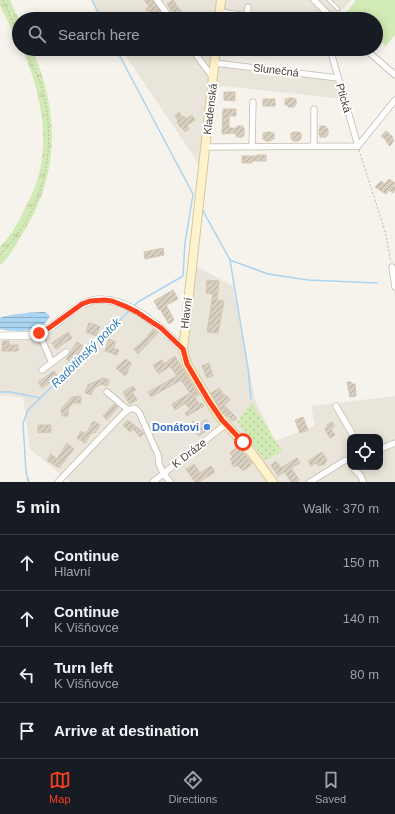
<!DOCTYPE html>
<html lang="en">
<head>
<meta charset="utf-8">
<style>
	:root { --surface:#171b24; --page:#242831; --text:#f1f3f6; --muted:#9ea1a6; --line:#363941; --accent:#fc3f1d }
	body { margin:0; font-family:Helvetica,sans-serif; background:var(--page); color:var(--text) }
	.controls { position:absolute; right:12px; bottom:12px; display:grid; overflow:hidden; border-radius:8px; box-shadow:0 2px 10px #0003 }
	.controls button { width:36px; height:36px; display:grid; place-items:center; padding:0; border:0; border-bottom:1px solid var(--line); background:var(--surface); color:var(--text); font:20px sans-serif }
	.stop { position:absolute; width:12px; height:12px; margin:-9px; border:3px solid #fc3f1d; border-radius:50%; background:#fff }
	.stop.end { background:#fc3f1d; border-color:#fff; box-shadow:0 1px 4px #0008 }
	.list { margin:0; padding:0; list-style:none }
	h2 { display:flex; justify-content:space-between; align-items:center; height:52px; margin:0; padding:0 16px; font-size:17px }
	h2 small { font-size:13px; font-weight:400; color:var(--muted) }
	.list li { display:grid; grid-template-columns:26px 1fr auto; gap:12px; align-items:center; box-sizing:border-box; height:56px; padding:0 16px; border-top:1px solid var(--line) }
	.list b { display:block; font-size:15px; white-space:nowrap }
	.list p { margin:0; font-size:13px; white-space:nowrap; color:var(--muted) }
	.list em { font-size:13px; font-style:normal; color:var(--muted) }
	.icon { flex:none; width:22px; height:22px; fill:none; stroke:currentColor; stroke-width:2; stroke-linecap:round; stroke-linejoin:round }
	.map { position:relative; flex:none; width:395px; height:482px; overflow:hidden }
	.search { position:absolute; background:var(--surface); box-shadow:0 2px 10px #0003; left:12px; right:12px; top:12px; height:44px; display:flex; align-items:center; gap:10px; box-sizing:border-box; padding:0 14px; border-radius:22px; color:var(--muted); font-size:15px }
	.sheet { height:276px; background:var(--surface) }
	nav { display:flex; justify-content:space-around; align-items:center; box-sizing:border-box; height:56px; border-top:1px solid var(--line); background:var(--surface); font-size:11px; color:var(--muted) }
	nav a { display:grid; justify-items:center; gap:2px }
	nav .on { color:var(--accent) }
	.map>svg:first-child { display:block }
	.residential { fill:#eae5da; fill-rule:evenodd }
	.grass { fill:url(#grass-tufts) }
	.park { fill:url(#park-dots) }
	.pitch { fill:#d2eab5 }
	.water { fill:url(#water-rules) }
	.lines { fill:none; stroke-linecap:round; stroke-linejoin:round }
	.stream { stroke:#a9d4f2; stroke-width:1.5 }
	.building { fill:url(#building-hatch); stroke:#d3c7b4 }
	.service-casing { stroke:#c2bbae; stroke-width:4.5 }
	.minor-casing { stroke:#c2bbae; stroke-width:7 }
	.tertiary-casing { stroke:#c2bbae; stroke-width:8 }
	.secondary-casing { stroke:#d6c79b; stroke-width:10 }
	.path { stroke:#c4b79f; stroke-width:1; stroke-dasharray:2 2; stroke-linecap:butt }
	.service { stroke:#fff; stroke-width:3 }
	.minor { stroke:#fff; stroke-width:5.5 }
	.tertiary { stroke:#fff; stroke-width:7 }
	.secondary { stroke:#fff3cd; stroke-width:8 }
	.route { stroke:#fc3f1d; stroke-width:5 }
	.shop-dot { fill:#3f7fe0; stroke:#fff; stroke-width:1.5 }
	.labels { text-anchor:middle; dominant-baseline:central; stroke-width:4; stroke-linejoin:round; paint-order:stroke }
	.street-label { font-size:11px; fill:#4b4439; stroke:#fff }
	.shop-label { font-size:11px; font-weight:bold; fill:#366cbe; stroke:#fff; text-anchor:end }
	.water-label { font-size:12px; font-style:italic; fill:#2e7ab2; stroke:#fff }
</style>
</head>
<body>
<div class="map">
<svg width="395" height="482" viewBox="0 0 395 482">
	<defs>
		<pattern id="grass-tufts" width="24" height="20" patternUnits="userSpaceOnUse"><rect width="24" height="20" fill="#d2eab5"/><path d="M3 7l-1-3M5 7V3M7 7l1-3M15 17l-1-3M17 17v-4M19 17l1-3" fill="none" stroke="#b6ca9c"/></pattern>
		<pattern id="park-dots" width="8" height="8" patternUnits="userSpaceOnUse"><rect width="8" height="8" fill="#d2eab5"/><path d="M2 2h.1M6 6h.1" fill="none" stroke="#b6ca9c" stroke-width="1.8" stroke-linecap="round"/></pattern>
		<pattern id="water-rules" width="6" height="5" patternUnits="userSpaceOnUse"><rect width="6" height="5" fill="#a9d4f2"/><path d="M0 2.5h6" fill="none" stroke="#8caec5"/></pattern>
		<pattern id="building-hatch" width="6" height="6" patternUnits="userSpaceOnUse"><rect width="6" height="6" fill="#d8cfc1"/><path d="M-1 1l2-2M0 6l6-6M5 7l2-2" fill="none" stroke="#b1aa9e"/></pattern>
	</defs>
	<rect width="100%" height="100%" fill="#f6f3ec"/>
	<path class="residential" d="M 91,0 L 351,0 L 334,19 L 101,19 Z
		M 121,49 L 254,49 L 249,55 L 216,51 L 215,64 L 338,79 L 344,99 L 213,85 L 203,170 Z
		M 196,266 L 233,286 L 255,400 L 275,441 L 315,426 L 311,406 L 395,396 L 395,482 L 70,482 L 30,449 L 23,397 L 0,396 L 0,339 L 37,339 L 63,316 L 78,306 L 107,301 L 138,313 L 183,349 ZM 350,437 L 380,437 L 380,467 L 350,467 Z"/>
	<path class="grass" d="M 0,0 L 10,0 L 19,20 L 19,44 L 0,6 Z
		M 22,49 L 32,49 C 60,112 60,177 21,236 C 15,246 9,258 0,265 L 0,246 C 11,237 19,221 25,208 C 32,195 39,179 41,165 C 48,126 38,85 22,49 Z"/>
	<path class="park" d="M 252,403 L 282,451 L 265,461 L 237,422 Z"/>
	<path class="pitch" d="M 356,0 L 395,0 L 395,35 L 386,46 L 376,38 L 376,19 L 353,19 L 346,13 Z"/>
	<path class="water" d="M 45,312 L 50,316 C 48,319 46,324 42,326 C 33,332 10,332 0,329 L 0,318 C 9,314 34,312 45,312 Z"/>
	<g class="lines">
		<path class="stream" d="M 92,0 L 101,19
			M 116,49 L 193,194 L 185,243 L 183,276 L 138,302 L 134,306
			M 202,209 L 230,260 L 268,274 L 308,280 L 377,283
			M 230,260 L 248,368 L 251,399
			M 0,392 L 10,392 L 40,398
			M 29,482 L 26,472 L 23,423 L 28,410 L 130,310"/>
	</g>
	<path class="building" d="M 144,0 L 153,0 L 166,19 L 159,19 L 153,11 L 149,13 L 146,9 L 149,7 Z
		M 173,0 L 183,14 L 185,13 L 189,17 L 186,19 L 181,19 L 178,14 L 175,16 L 167,4 Z
		M 224,92 L 235,92 L 235,101 L 224,100 Z
		M 288,98 L 294,98 L 294,99 L 296,99 L 296,105 L 294,105 L 294,107 L 288,107 L 288,105 L 285,105 L 285,99 L 288,99 Z
		M 263,99 L 275,99 L 275,106 L 263,106 Z
		M 223,109 L 236,109 L 236,116 L 229,116 L 229,128 L 237,128 L 237,126 L 243,126 L 243,128 L 244,128 L 244,135 L 243,135 L 243,137 L 237,137 L 235,133 L 222,134 Z
		M 179,112 L 182,117 L 184,116 L 186,119 L 192,115 L 195,120 L 187,125 L 189,129 L 185,132 L 182,127 L 181,128 L 177,122 L 178,121 L 175,115 Z
		M 320,126 L 326,126 L 326,128 L 328,129 L 328,135 L 326,135 L 326,137 L 320,137 L 320,135 L 319,135 L 319,129 L 320,129 Z
		M 386,131 L 393,137 L 392,138 L 394,140 L 390,146 L 386,142 L 387,141 L 381,136 Z
		M 265,132 L 271,132 L 271,133 L 274,133 L 274,139 L 271,139 L 271,141 L 265,141 L 265,139 L 263,139 L 263,133 L 265,133 Z
		M 293,132 L 299,132 L 299,133 L 301,133 L 301,139 L 299,139 L 299,141 L 293,141 L 293,139 L 291,139 L 291,133 L 293,133 Z
		M 257,155 L 266,155 L 266,161 L 252,161 L 252,163 L 242,163 L 242,156 L 257,156 Z
		M 389,179 L 395,183 L 393,186 L 395,187 L 395,190 L 393,193 L 389,190 L 386,194 L 375,187 L 381,181 L 385,184 Z
		M 163,248 L 164,255 L 145,259 L 144,252 Z
		M 207,280 L 219,281 L 217,300 L 224,301 L 218,333 L 207,332 L 213,294 L 206,293 Z
		M 173,290 L 178,299 L 166,305 L 174,320 L 169,324 L 160,309 L 159,310 L 154,301 Z
		M 89,323 L 97,325 L 97,326 L 100,327 L 96,336 L 86,332 Z
		M 153,329 L 158,333 L 138,354 L 134,349 L 147,337 Z
		M 68,332 L 72,338 L 56,349 L 52,343 Z
		M 109,339 L 116,342 L 113,348 L 119,350 L 117,355 L 105,351 Z
		M 3,341 L 9,341 L 9,345 L 18,345 L 18,351 L 2,351 Z
		M 77,342 L 83,346 L 73,363 L 66,359 Z
		M 175,356 L 199,395 L 195,397 L 199,404 L 202,403 L 204,406 L 187,416 L 185,413 L 190,410 L 186,403 L 175,410 L 172,404 L 190,393 L 181,380 L 151,397 L 148,392 L 177,376 L 170,366 L 159,374 L 153,365 L 162,360 L 164,364 Z
		M 126,359 L 132,364 L 127,370 L 129,371 L 125,376 L 116,368 Z
		M 209,363 L 213,376 L 207,378 L 202,366 Z
		M 54,371 L 58,377 L 42,388 L 38,382 Z
		M 103,378 L 109,380 L 107,386 L 101,384 L 94,388 L 91,395 L 85,393 L 88,385 Z
		M 347,382 L 351,382 L 352,384 L 355,384 L 356,396 L 350,397 Z
		M 133,386 L 136,390 L 132,392 L 137,400 L 129,404 L 123,392 Z
		M 219,388 L 224,396 L 226,395 L 230,400 L 224,405 L 237,418 L 233,421 L 222,412 L 211,393 Z
		M 81,396 L 81,403 L 73,403 L 68,409 L 68,416 L 62,416 L 61,409 L 72,397 Z
		M 114,404 L 118,407 L 107,420 L 103,416 Z
		M 303,417 L 308,430 L 300,433 L 295,420 Z
		M 206,419 L 212,427 L 199,436 L 189,425 L 193,421 L 197,426 Z
		M 128,420 L 144,433 L 140,437 L 133,429 L 130,432 L 123,425 Z
		M 94,421 L 100,425 L 95,433 L 92,432 L 85,443 L 77,438 L 81,431 L 86,434 L 91,425 L 91,424 Z
		M 332,422 L 335,426 L 331,429 L 335,435 L 330,438 L 325,430 L 327,425 Z
		M 38,425 L 51,425 L 51,432 L 38,433 Z
		M 67,443 L 74,449 L 59,468 L 47,460 L 51,454 L 57,459 Z
		M 238,446 L 252,463 L 250,464 L 251,465 L 243,471 L 237,465 L 234,467 L 231,464 L 233,462 L 230,459 L 233,457 L 230,453 Z
		M 322,452 L 327,460 L 325,462 L 325,464 L 318,466 L 316,463 L 311,466 L 308,461 Z
		M 297,458 L 300,463 L 291,468 L 299,480 L 297,482 L 291,482 L 285,472 L 278,476 L 271,465 L 276,461 L 281,468 Z
		M 194,464 L 200,473 L 211,466 L 215,472 L 199,482 L 195,482 L 186,469 Z"/>
	<g class="lines">
		<defs>
			<path id="service" d="M 329,0 L 338,9"/>
			<path id="minor" d="M 157,0 L 171,19
				M 314,0 L 333,19
				M 220,12 L 247,16
				M 247,19 L 248,7
				M 192,49 L 213,78
				M 330,49 L 358,146
				M 365,49 L 395,75
				M 215,63 L 338,78
				M 314,146 L 314,109
				M 358,146 L 395,100
				M 205,147 L 358,146
				M 252,147 L 253,102
				M 392,267 L 395,287
				M 39,333 L 52,363
				M 42,370 L 66,352
				M 107,392 L 128,410
				M 336,406 L 354,437
				M 380,449 L 395,443
				M 352,467 L 361,476 L 363,482
				M 58,482 L 124,413 L 128,410 L 134,408 L 139,412 L 158,455 L 159,464 L 163,473 L 170,482
				M 153,482 L 226,424
				M 310,482 L 344,461 L 350,459"/>
			<path id="tertiary" d="M 0,336 C 12,335 25,337 37,334 C 54,329 67,312 83,304 C 117,286 161,327 183,349"/>
			<path id="secondary" d="M 219,19 L 221,0
				M 216,49 L 183,349 L 187,364 L 218,415 L 251,452 L 273,482"/>
		</defs>
		<use href="#service" class="service-casing"/>
		<use href="#minor" class="minor-casing"/>
		<use href="#tertiary" class="tertiary-casing"/>
		<use href="#secondary" class="secondary-casing"/>
		<path class="path" d="M 3,0 L 19,36
			M 359,150 L 385,231 L 391,262
			M 0,255 C 45,209 59,146 41,85 C 37,73 30,61 25,49
			M 27,479 L 28,482"/>
		<use href="#service" class="service"/>
		<use href="#minor" class="minor"/>
		<use href="#tertiary" class="tertiary"/>
		<use href="#secondary" class="secondary"/>
	</g>
	<g class="lines">
		<path class="route" d="M 39,333 L 49,328 L 82,304 L 90,301 L 104,300 L 112,301 L 125,306 L 137,312 L 161,328 L 183,349 L 187,364 L 209,401 L 222,420 L 243,442"/>
	</g>
	<circle class="shop-dot" cx="207" cy="427" r="4"/>
	<g class="labels">
		<g class="street-label">
			<text transform="translate(276 70) rotate(7)">Slunečná</text>
			<text transform="translate(344 98) rotate(74)">Ptická</text>
			<text transform="translate(210 109) rotate(-83)">Kladenská</text>
			<text transform="translate(186 313) rotate(-83)">Hlavní</text>
			<text transform="translate(189 453) rotate(-38)">K Dráze</text>
		</g>
		<g class="shop-label">
			<text x="199" y="427">Donátovi</text>
		</g>
		<g class="water-label">
			<text transform="translate(86 353) rotate(-45)">Radotínský potok</text>
		</g>
	</g>
</svg>
<div class="controls">
<button><svg class="icon" aria-label="locate" viewBox="0 0 24 24"><circle cx="12" cy="12" r="6"/><path d="M12 2v4M12 18v4M2 12h4M18 12h4"/></svg></button>
</div>
<div class="stop" style="left:243px;top:442px"></div>
<div class="stop end" style="left:39px;top:333px"></div>
<div class="search"><svg class="icon" aria-label="search" viewBox="0 0 24 24"><circle cx="10" cy="10" r="6"/><path d="M15 15l6 6"/></svg>Search here</div>
</div>
<section class="sheet">
<h2>5 min<small>Walk · 370 m</small></h2>
<ul class="list">
<li><svg class="icon" aria-label="ahead" viewBox="0 0 24 24"><path d="M12 20V5M6 11l6-6 6 6"/></svg><div><b>Continue</b><p>Hlavní</p></div><em>150 m</em></li>
<li><svg class="icon" aria-label="ahead" viewBox="0 0 24 24"><path d="M12 20V5M6 11l6-6 6 6"/></svg><div><b>Continue</b><p>K Višňovce</p></div><em>140 m</em></li>
<li><svg class="icon" aria-label="left" viewBox="0 0 24 24"><path d="M17 20v-9H6M10 6l-5 5 5 5"/></svg><div><b>Turn left</b><p>K Višňovce</p></div><em>80 m</em></li>
<li><svg class="icon" aria-label="arrive" viewBox="0 0 24 24"><path d="M6 21V4h12l-3 4 3 4H6"/></svg><div><b>Arrive at destination</b></div></li>
</ul>
</section>
<nav>
<a class="on"><svg class="icon" aria-label="map" viewBox="0 0 24 24"><path d="M3 6l6-2 6 2 6-2v14l-6 2-6-2-6 2zM9 4v14M15 6v14"/></svg>Map</a>
<a><svg class="icon" aria-label="directions" viewBox="0 0 24 24"><path d="M12 3l9 9-9 9-9-9zM9 14v-3h6M13 9l2 2-2 2"/></svg>Directions</a>
<a><svg class="icon" aria-label="saved" viewBox="0 0 24 24"><path d="M7 4h10v16l-5-4-5 4z"/></svg>Saved</a>
</nav>
</body>
</html>
